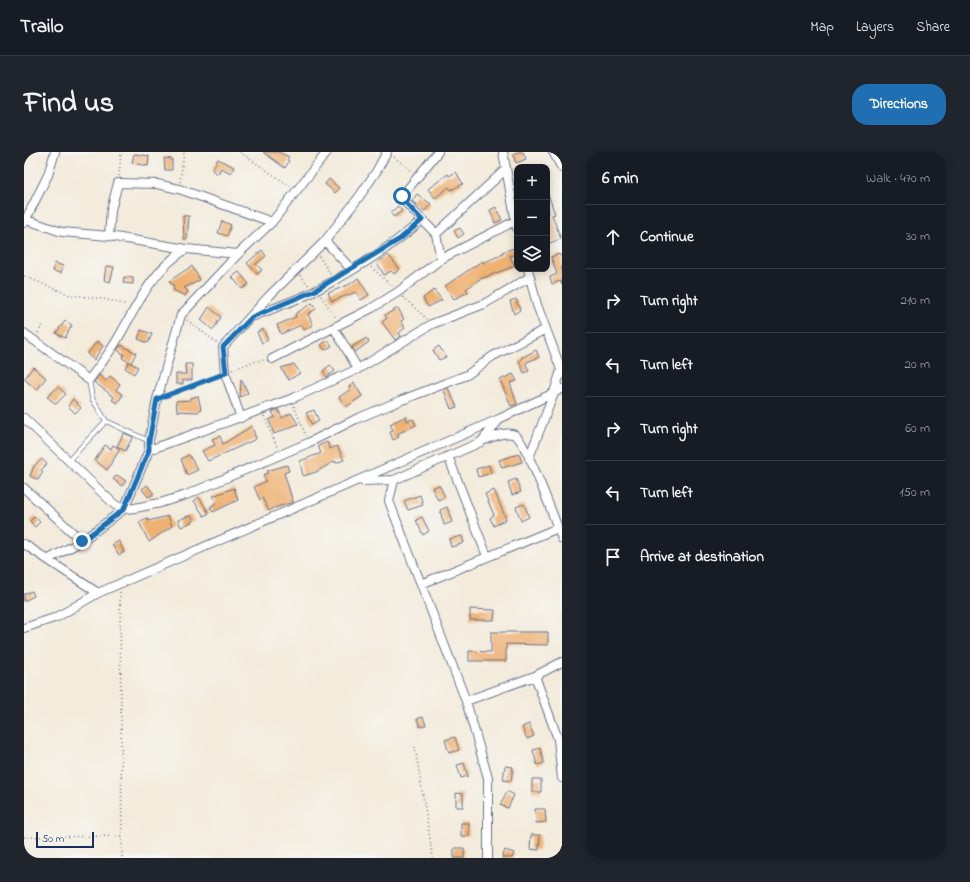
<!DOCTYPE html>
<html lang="en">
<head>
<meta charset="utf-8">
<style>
	:root { --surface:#171b24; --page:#20242c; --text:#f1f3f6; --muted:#9ea1a6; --line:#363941; --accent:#1f6fb2 }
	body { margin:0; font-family:"Indie Flower",sans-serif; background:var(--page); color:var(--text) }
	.controls { position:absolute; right:12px; top:12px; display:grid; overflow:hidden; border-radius:8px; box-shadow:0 2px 10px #0003 }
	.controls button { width:36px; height:36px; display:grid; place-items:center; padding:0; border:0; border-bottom:1px solid var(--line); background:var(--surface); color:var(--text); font:20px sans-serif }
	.scale { position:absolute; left:12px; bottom:10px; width:58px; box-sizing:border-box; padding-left:4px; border:2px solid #1b2f5e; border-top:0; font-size:11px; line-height:14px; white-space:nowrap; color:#1b2f5e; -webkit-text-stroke:3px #f6f6f2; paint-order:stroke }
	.stop { position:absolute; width:12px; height:12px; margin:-9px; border:3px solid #1f6fb2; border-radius:50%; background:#fff }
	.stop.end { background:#1f6fb2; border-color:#fff; box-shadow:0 1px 4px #0008 }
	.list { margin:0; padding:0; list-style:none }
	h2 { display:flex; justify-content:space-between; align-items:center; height:52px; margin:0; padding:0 16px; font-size:17px }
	h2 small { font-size:13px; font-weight:400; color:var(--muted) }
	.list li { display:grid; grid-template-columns:26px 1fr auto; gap:12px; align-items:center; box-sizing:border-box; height:64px; padding:0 16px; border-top:1px solid var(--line) }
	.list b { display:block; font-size:15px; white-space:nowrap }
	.list em { font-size:13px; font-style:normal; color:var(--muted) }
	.icon { flex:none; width:22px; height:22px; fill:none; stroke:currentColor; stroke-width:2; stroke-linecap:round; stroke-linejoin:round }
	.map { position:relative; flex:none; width:538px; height:706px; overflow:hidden; border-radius:16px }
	header { display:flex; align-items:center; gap:24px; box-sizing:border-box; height:56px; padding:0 20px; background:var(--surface); border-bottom:1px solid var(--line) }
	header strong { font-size:19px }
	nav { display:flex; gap:22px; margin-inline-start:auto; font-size:14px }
	.intro { display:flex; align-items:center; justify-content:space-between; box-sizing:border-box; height:96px; padding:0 24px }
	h1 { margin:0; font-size:28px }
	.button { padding:10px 18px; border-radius:16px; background:var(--accent); color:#fff; font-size:14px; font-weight:700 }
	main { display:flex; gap:24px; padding:0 24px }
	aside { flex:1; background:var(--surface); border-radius:16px; box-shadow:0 2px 10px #0003 }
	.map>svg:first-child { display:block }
	.building { fill:#efb172 }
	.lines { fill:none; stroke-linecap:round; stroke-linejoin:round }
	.service-casing { stroke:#67718a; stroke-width:5.5 }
	.minor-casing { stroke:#67718a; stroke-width:10 }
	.path { stroke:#67718a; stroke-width:1.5; stroke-dasharray:1 3; stroke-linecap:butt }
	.service { stroke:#fff; stroke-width:4 }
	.minor { stroke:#fff; stroke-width:8 }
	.route { stroke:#1f6fb2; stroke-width:5 }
</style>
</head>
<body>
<header>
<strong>Trailo</strong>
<nav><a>Map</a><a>Layers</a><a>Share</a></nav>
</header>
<div class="intro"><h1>Find us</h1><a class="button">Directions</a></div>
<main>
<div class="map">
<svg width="538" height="706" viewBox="0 0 538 706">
	<rect width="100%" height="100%" fill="#f6f6f2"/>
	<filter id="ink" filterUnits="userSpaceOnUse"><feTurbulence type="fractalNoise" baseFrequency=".025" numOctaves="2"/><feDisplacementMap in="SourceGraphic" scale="8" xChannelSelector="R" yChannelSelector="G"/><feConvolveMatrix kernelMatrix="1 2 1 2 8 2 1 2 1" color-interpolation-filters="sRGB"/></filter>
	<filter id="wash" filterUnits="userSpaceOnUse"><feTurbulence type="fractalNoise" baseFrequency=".012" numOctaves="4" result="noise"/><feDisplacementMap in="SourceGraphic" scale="16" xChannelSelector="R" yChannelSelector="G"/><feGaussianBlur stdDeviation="0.9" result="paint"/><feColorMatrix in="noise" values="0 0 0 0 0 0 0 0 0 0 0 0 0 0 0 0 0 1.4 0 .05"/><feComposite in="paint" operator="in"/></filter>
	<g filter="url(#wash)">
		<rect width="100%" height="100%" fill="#f3ebdb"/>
		<g id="blocks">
			<path class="building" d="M 239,0 L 255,0 L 265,5 L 263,8 L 265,9 L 261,16 Z
				M 494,0 L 499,0 L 502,7 L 492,11 L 489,2 Z
				M 110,2 L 125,4 L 124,14 L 108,11 Z
				M 140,6 L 148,7 L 148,18 L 141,18 Z
				M 194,7 L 210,15 L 207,21 L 197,16 L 194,22 L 188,18 Z
				M 432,20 L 439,32 L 427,38 L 425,35 L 411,46 L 404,37 L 424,22 L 425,24 Z
				M 305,27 L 315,36 L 311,41 L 301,32 Z
				M 393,42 L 407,52 L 401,59 L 388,49 Z
				M 524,42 L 531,62 L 528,63 L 537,87 L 523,92 Z
				M 374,54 L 378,59 L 370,65 L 366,61 Z
				M 472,55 L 478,68 L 471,71 L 466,58 Z
				M 159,64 L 165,64 L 163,87 L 160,87 Z
				M 198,69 L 207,73 L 203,84 L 194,81 Z
				M 436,76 L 440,82 L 434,86 L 430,79 Z
				M 490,96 L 492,102 L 486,104 L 491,114 L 456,127 L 442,137 L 444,140 L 430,147 L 421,134 L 458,109 L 459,111 L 479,102 L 478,100 Z
				M 238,98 L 242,104 L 232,112 L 238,118 L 233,122 L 223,111 Z
				M 535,102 L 536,104 L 538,103 L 538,133 L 536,129 L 528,132 L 526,125 L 533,122 L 527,105 Z
				M 364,103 L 376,117 L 370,122 L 367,119 L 360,123 L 353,111 Z
				M 31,111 L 39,114 L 37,121 L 29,119 Z
				M 82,114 L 90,115 L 86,130 L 80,128 Z
				M 168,114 L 176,128 L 160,136 L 164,139 L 161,144 L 149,138 L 150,134 L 145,129 Z
				M 215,120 L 225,132 L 218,137 L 208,125 Z
				M 100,125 L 109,126 L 109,132 L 99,131 Z
				M 334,126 L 345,143 L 337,148 L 332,140 L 308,149 L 304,141 L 326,132 Z
				M 410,138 L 418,148 L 404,155 L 399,146 Z
				M 492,147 L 496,158 L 490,162 L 486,149 Z
				M 288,151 L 292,157 L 284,162 L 289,173 L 280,178 L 277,173 L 257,182 L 253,173 L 272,165 L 271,162 Z
				M 185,155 L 197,165 L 189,178 L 177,168 Z
				M 374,156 L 380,167 L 377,169 L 381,176 L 375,181 L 377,184 L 371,188 L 358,170 L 363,166 L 361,163 Z
				M 41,169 L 48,173 L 41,186 L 32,181 Z
				M 239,177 L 244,188 L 238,191 L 233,180 Z
				M 117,178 L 128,182 L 124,191 L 114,187 Z
				M 342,186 L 345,190 L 331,200 L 328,195 Z
				M 304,188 L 308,194 L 301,198 L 297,193 Z
				M 73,189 L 79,194 L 70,208 L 63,202 Z
				M 97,193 L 112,201 L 107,211 L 98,206 L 100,202 L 93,198 Z
				M 415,194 L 422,205 L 415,208 L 409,198 Z
				M 512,198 L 515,205 L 503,210 L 502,212 L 505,219 L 500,221 L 495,209 L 498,207 L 497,206 Z
				M 105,210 L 114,215 L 110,222 L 101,216 Z
				M 161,212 L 168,212 L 168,228 L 159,228 L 159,232 L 152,232 L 152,222 L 162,222 Z
				M 270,212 L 276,221 L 265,228 L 257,216 Z
				M 306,213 L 311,219 L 303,225 L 299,219 Z
				M 9,215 L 22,226 L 13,238 L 0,227 Z
				M 489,222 L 493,229 L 486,231 L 493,252 L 487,254 L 476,228 Z
				M 75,223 L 82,229 L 86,224 L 96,232 L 92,238 L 99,243 L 93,251 L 88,248 L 90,245 L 70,230 Z
				M 217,227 L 224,241 L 216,245 Z
				M 330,231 L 338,244 L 322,255 L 315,245 L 327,237 L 325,235 Z
				M 34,235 L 42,242 L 32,252 L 23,245 Z
				M 424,236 L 433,255 L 427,257 L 420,238 Z
				M 174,244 L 177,257 L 174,260 L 153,259 L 152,249 L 167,248 L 166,246 Z
				M 49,247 L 57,256 L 51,261 L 44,254 Z
				M 254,257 L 258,266 L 267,261 L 274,272 L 250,282 L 245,268 L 251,265 L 248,260 Z
				M 290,258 L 295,269 L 288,273 L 282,261 Z
				M 382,264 L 383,269 L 389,267 L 392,273 L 373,282 L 375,285 L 369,288 L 366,280 L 369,278 L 366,272 Z
				M 228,274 L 232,287 L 184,309 L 178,299 L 191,293 L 188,287 L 196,284 L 199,292 Z
				M 100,281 L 109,285 L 101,299 L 93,294 Z
				M 303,290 L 306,297 L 313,294 L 320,308 L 312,311 L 311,309 L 292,320 L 279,324 L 276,309 L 297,301 L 294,294 Z
				M 81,293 L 87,297 L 89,293 L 96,297 L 83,318 L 71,308 Z
				M 495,302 L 498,310 L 478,316 L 475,308 Z
				M 165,303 L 174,318 L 163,323 L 157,307 Z
				M 18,307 L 23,312 L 17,318 L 19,320 L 14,328 L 6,324 L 10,314 Z
				M 263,313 L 265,319 L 260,321 L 269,350 L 250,356 L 245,359 L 238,346 L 236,348 L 230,335 L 242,329 L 239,323 L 244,321 L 243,319 Z
				M 465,313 L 467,321 L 454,325 L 452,317 Z
				M 93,323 L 102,329 L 98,334 L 89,327 Z
				M 492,327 L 497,340 L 488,343 L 484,330 Z
				M 123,333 L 130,342 L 124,345 L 118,337 Z
				M 415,333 L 421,345 L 414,348 L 408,336 Z
				M 210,336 L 214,348 L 189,360 L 186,355 L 192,351 L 189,344 Z
				M 470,338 L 482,367 L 470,374 L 466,366 L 470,363 L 461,342 Z
				M 396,343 L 399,353 L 384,358 L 380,349 Z
				M 175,345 L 185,361 L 180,364 L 170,349 Z
				M 500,352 L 505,365 L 497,369 L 492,355 Z
				M 423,355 L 428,370 L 420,373 L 416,358 Z
				M 167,363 L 170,369 L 157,375 L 154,368 Z
				M 11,364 L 16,370 L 11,375 L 6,369 Z
				M 144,364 L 148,374 L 125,390 L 115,370 L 123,366 L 124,369 Z
				M 398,365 L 405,379 L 399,383 L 392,368 Z
				M 438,384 L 440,391 L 427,395 L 425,387 Z
				M 95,389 L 100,400 L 95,403 L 88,393 Z
				M 8,439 L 10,444 L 0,449 L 0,442 Z
				M 446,457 L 471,458 L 470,468 L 446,468 Z
				M 467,480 L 524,480 L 524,493 L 482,492 L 482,509 L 445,509 L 445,499 L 467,500 Z
				M 399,565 L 402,573 L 396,575 L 393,567 Z
				M 505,572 L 510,584 L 503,587 L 498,575 Z
				M 431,585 L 435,598 L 425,601 L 421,588 Z
				M 516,596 L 520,611 L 513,613 L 509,598 Z
				M 440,611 L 444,624 L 437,626 L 433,613 Z
				M 481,614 L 489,615 L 487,629 L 479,628 Z
				M 508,627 L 517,627 L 517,640 L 508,640 Z
				M 483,639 L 490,643 L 484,656 L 476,653 Z
				M 432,641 L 439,642 L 439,655 L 432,655 Z
				M 511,657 L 521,657 L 522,670 L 512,671 Z
				M 437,671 L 445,671 L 445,684 L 437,684 Z
				M 507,683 L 516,683 L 515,698 L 506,697 Z
				M 430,696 L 440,696 L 440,706 L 430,706 Z
				M 481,698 L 490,701 L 488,706 L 478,706 Z"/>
		</g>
	</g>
	<g filter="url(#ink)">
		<use href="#blocks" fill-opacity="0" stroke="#67718a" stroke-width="1"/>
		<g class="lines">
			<defs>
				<path id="service" d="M 65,228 L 68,246 L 82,269 L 125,289
					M 45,308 L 82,269"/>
				<path id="minor" d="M 479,0 L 493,76
					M 529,0 L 538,16
					M 3,68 L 38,80 L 85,84 L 162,97 L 214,102
					M 0,71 L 24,23 L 31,0
					M 412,82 L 379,48 L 378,44 L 414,0
					M 85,84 L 87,58 L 94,31 L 133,32 L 155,37 L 248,70
					M 301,89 L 328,118
					M 417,107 L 412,82 L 481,18
					M 504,117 L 513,153 L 538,220
					M 230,164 C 250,156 270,149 289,140 C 328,120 366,96 398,68
					M 310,176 L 334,217
					M 0,181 L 65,228 C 74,215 85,202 93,188 C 113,154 127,119 162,97
					M 248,207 L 348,156 L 374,140 L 417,107 L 491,69
					M 0,266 L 91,353 L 100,357 L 111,356 L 136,351 L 162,343 L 284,291 L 332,267 L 378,248 L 443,223 L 469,204 L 522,177
					M 217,266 L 201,221 L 199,195 L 244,145 L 301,89 L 335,45 L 352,20 L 363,0
					M 458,289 C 467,286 481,278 491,283 C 502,289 532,371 538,387
					M 125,298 L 267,247 L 334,217 L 408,172 L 460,152 L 506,125
					M 424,304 L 463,404
					M 505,306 L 530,241 L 537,218
					M 338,329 L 370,328
					M 0,336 L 58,389
					M 0,392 L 74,441
					M 25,407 L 58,389 L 100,357 L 125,298 L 125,289 L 133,247 L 157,163 L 214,102 L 248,70 L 303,0
					M 397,432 L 534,376
					M 0,476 L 33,465 L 74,441 L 475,267 L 538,237
					M 511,524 L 534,587 L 538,626
					M 442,549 L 511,524 L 538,510
					M 464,706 L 464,626 L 442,549 L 365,349 L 370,328 L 457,290 L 475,268"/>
			</defs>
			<use href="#service" class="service-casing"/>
			<use href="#minor" class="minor-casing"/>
			<path class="path" d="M 216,0 L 267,35
				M 370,5 L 389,20
				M 95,24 L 97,0
				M 156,30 L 160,0
				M 295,104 L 307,123
				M 347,115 L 368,134
				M 276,123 L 285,134
				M 0,124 L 46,143 L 80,147 L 103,153
				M 297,144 L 312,166
				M 379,145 L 403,167
				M 163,168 L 193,191
				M 14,181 L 20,171
				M 208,218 L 228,210 L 240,208
				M 142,243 L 193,224
				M 270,254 L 282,284
				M 240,264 L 253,295
				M 96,440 L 98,706
				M 391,595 L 409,706
				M 0,685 L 98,684"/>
			<use href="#service" class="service"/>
			<use href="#minor" class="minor"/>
		</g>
	</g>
	<g class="lines" filter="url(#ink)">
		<path class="route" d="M 58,389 L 100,357 L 125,298 L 125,289 L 133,247 L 202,221 L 199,195 L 228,165 L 290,139 L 376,87 L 398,68 L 379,48 L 378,44"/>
	</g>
</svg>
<div class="controls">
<button>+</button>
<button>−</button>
<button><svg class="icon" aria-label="layers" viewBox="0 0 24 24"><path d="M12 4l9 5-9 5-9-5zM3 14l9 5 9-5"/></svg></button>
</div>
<div class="scale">50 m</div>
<div class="stop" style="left:378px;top:44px"></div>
<div class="stop end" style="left:58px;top:389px"></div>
</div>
<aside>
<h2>6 min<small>Walk · 470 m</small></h2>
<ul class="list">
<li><svg class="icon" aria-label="ahead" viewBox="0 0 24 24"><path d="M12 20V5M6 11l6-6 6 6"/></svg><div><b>Continue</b></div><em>30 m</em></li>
<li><svg class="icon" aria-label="right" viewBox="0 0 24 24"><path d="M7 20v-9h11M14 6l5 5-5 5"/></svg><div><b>Turn right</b></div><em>210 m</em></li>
<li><svg class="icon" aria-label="left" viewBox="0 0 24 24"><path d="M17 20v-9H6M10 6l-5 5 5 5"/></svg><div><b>Turn left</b></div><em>20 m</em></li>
<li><svg class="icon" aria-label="right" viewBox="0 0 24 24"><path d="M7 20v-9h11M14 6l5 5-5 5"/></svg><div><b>Turn right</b></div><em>60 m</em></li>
<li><svg class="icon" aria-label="left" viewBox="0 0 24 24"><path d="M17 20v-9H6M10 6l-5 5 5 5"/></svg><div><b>Turn left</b></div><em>150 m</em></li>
<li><svg class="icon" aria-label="arrive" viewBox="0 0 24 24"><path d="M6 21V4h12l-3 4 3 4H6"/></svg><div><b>Arrive at destination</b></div></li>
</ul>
</aside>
</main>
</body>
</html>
